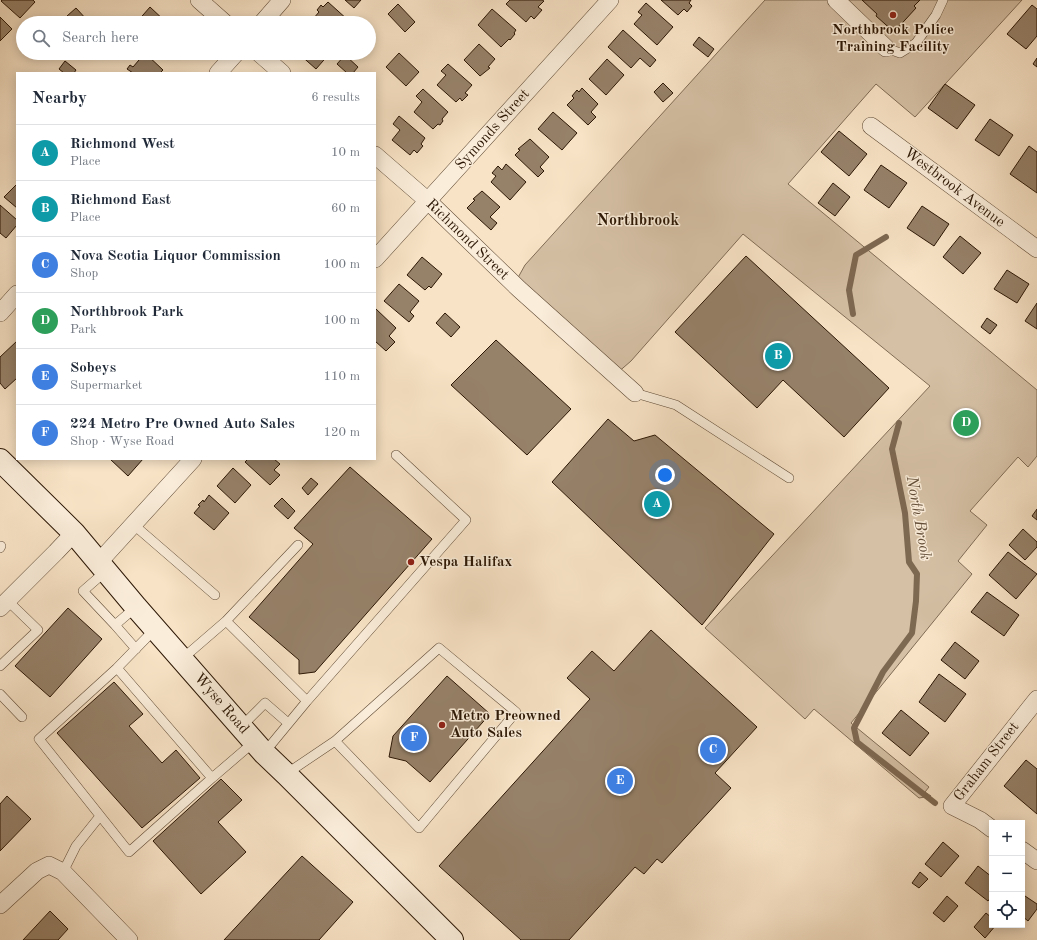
<!DOCTYPE html>
<html lang="en">
<head>
<meta charset="utf-8">
<style>
	:root { --surface:#fff; --page:#f6f6f7; --text:#1f2937; --muted:#747a83; --line:#e0e1e3; --accent:#8f2418 }
	body { margin:0; font-family:"Old Standard TT",serif; background:var(--page); color:var(--text) }
	.controls { position:absolute; right:12px; bottom:12px; display:grid; overflow:hidden; border-radius:0px; box-shadow:0 2px 10px #0003 }
	.controls button { width:36px; height:36px; display:grid; place-items:center; padding:0; border:0; border-bottom:1px solid var(--line); background:var(--surface); color:var(--text); font:20px sans-serif }
	.you { position:absolute; left:665px; top:475px; width:14px; height:14px; margin:-10px; border:3px solid #fff; border-radius:50%; background:#1a73e8; box-shadow:0 0 0 6px #1a73e833 }
	.badge { display:grid; place-items:center; width:26px; height:26px; border-radius:50%; background:var(--accent); color:#fff; font-size:13px; font-weight:700 }
	.pin { position:absolute; translate:-50% -50%; border:2px solid #fff; box-shadow:0 1px 4px #0006 }
	.list { margin:0; padding:0; list-style:none }
	h2 { display:flex; justify-content:space-between; align-items:center; height:52px; margin:0; padding:0 16px; font-size:17px }
	h2 small { font-size:13px; font-weight:400; color:var(--muted) }
	.list li { display:grid; grid-template-columns:26px 1fr auto; gap:12px; align-items:center; box-sizing:border-box; height:56px; padding:0 16px; border-top:1px solid var(--line) }
	.list b { display:block; font-size:15px; white-space:nowrap }
	.list p { margin:0; font-size:13px; white-space:nowrap; color:var(--muted) }
	.list em { font-size:13px; font-style:normal; color:var(--muted) }
	.icon { flex:none; width:22px; height:22px; fill:none; stroke:currentColor; stroke-width:2; stroke-linecap:round; stroke-linejoin:round }
	.map { position:relative; flex:none; width:1037px; height:940px; overflow:hidden }
	.search { position:absolute; background:var(--surface); box-shadow:0 2px 10px #0003; left:16px; top:16px; width:360px; height:44px; display:flex; align-items:center; gap:10px; box-sizing:border-box; padding:0 14px; border-radius:22px; color:var(--muted); font-size:15px }
	.panel { position:absolute; background:var(--surface); box-shadow:0 2px 10px #0003; left:16px; top:72px; width:360px; height:388px; border-radius:0px }
	.map>svg:first-child { display:block }
	.green { fill:#d5c0a5; stroke:#806c55 }
	.lines { fill:none; stroke-linecap:round; stroke-linejoin:round }
	.stream { stroke:#7d6851; stroke-width:6 }
	.building { fill:#968169; stroke:#2c1705 }
	.lane-casing { stroke:#5f4a35; stroke-width:10 }
	.street-casing { stroke:#5f4a35; stroke-width:18 }
	.secondary-casing { stroke:#2c1705; stroke-width:24 }
	.lane { stroke:#faedda; stroke-width:9 }
	.street { stroke:#faedda; stroke-width:17 }
	.secondary { stroke:#faedda; stroke-width:22 }
	.poi-dot { fill:#8f2418; stroke:#faedda; stroke-width:1.5 }
	.labels { text-anchor:middle; dominant-baseline:central; stroke-width:3; stroke-linejoin:round; paint-order:stroke }
	.poi-label { font-size:15px; font-weight:bold; fill:#2c1705; stroke:#faedda; text-anchor:start }
	.street-label { font-size:15px; fill:#2c1705; stroke:#faedda }
	.neighbourhood-label { font-size:16px; font-weight:bold; fill:#2c1705; stroke:#faedda }
	.water-label { font-size:16px; font-style:italic; fill:#624d38; stroke:#faedda }
</style>
</head>
<body>
<div class="map">
<svg width="1037" height="940" viewBox="0 0 1037 940">
	<rect width="100%" height="100%" fill="#f8e3c6"/>
	<filter id="stains"><feTurbulence type="fractalNoise" baseFrequency=".005" numOctaves="4"/><feColorMatrix values="0 0 0 0 .2 0 0 0 0 .09 0 0 0 0 .02 0 0 0 .5 -.17"/></filter>
	<radialGradient id="worn" r=".72"><stop offset=".6" stop-color="#630" stop-opacity="0"/><stop offset="1" stop-color="#630" stop-opacity=".3"/></radialGradient>
	<path class="green" d="M 765,0 L 1022,0 L 915,117 L 876,84 L 788,184 L 1037,390 L 1037,456 L 1028,467 L 1018,457 L 970,511 L 987,525 L 958,561 L 972,574 L 851,723 L 929,787 L 925,792 L 931,796 L 919,798 L 814,709 L 805,719 L 705,628 L 930,386 L 743,234 L 631,361 L 616,374 L 515,283 L 525,265 Z"/>
	<g class="lines">
		<path class="stream" d="M 853,314 L 849,290 L 856,255 L 886,237
			M 899,423 L 892,449 L 905,513 L 909,562 L 917,574 L 916,601 L 912,633 L 883,672 L 854,728 L 857,742 L 935,803"/>
	</g>
	<path class="building" d="M 2,0 L 33,0 L 35,2 L 20,18 L 1,1 Z
		M 345,0 L 361,0 L 354,8 Z
		M 510,0 L 542,0 L 544,1 L 538,7 L 542,10 L 534,19 L 531,16 L 526,22 L 506,4 Z
		M 661,0 L 691,0 L 689,3 L 692,6 L 687,12 L 684,9 L 678,15 Z
		M 862,0 L 920,0 L 914,6 L 916,8 L 894,32 L 876,16 L 877,14 Z
		M 328,2 L 348,20 L 345,23 L 318,23 L 313,19 L 319,12 L 317,10 L 321,5 L 323,7 Z
		M 646,3 L 673,27 L 657,45 L 634,24 L 642,15 L 638,12 Z
		M 398,4 L 415,22 L 405,32 L 388,14 Z
		M 1032,5 L 1037,9 L 1037,36 L 1026,49 L 1007,34 Z
		M 150,7 L 167,23 L 136,23 Z
		M 76,8 L 88,21 L 86,23 L 74,23 L 67,16 Z
		M 492,9 L 516,30 L 514,33 L 515,34 L 510,40 L 509,39 L 501,47 L 478,25 Z
		M 0,17 L 12,29 L 0,41 Z
		M 623,30 L 656,60 L 650,67 L 640,58 L 631,68 L 608,47 Z
		M 699,37 L 714,49 L 708,57 L 693,45 Z
		M 479,44 L 495,59 L 488,67 L 490,68 L 480,76 L 464,60 Z
		M 145,53 L 163,70 L 160,73 L 133,73 L 127,69 L 130,65 L 133,67 Z
		M 162,53 L 171,53 L 167,58 Z
		M 298,53 L 330,53 L 316,69 Z
		M 399,53 L 419,72 L 406,86 L 386,67 Z
		M 345,55 L 358,67 L 353,73 L 347,73 L 337,64 Z
		M 1037,58 L 1037,67 L 1033,64 Z
		M 607,59 L 624,75 L 606,95 L 589,79 Z
		M 65,61 L 76,70 L 74,73 L 64,73 L 59,69 Z
		M 448,64 L 472,85 L 465,93 L 468,95 L 462,101 L 460,98 L 456,102 L 437,85 L 446,75 L 441,71 Z
		M 663,83 L 673,93 L 663,102 L 654,92 Z
		M 945,84 L 975,105 L 957,129 L 928,108 Z
		M 582,88 L 598,104 L 591,112 L 596,117 L 588,125 L 567,105 L 574,98 L 572,96 L 577,90 L 579,92 Z
		M 423,89 L 448,112 L 442,119 L 443,121 L 440,125 L 438,124 L 433,129 L 414,112 L 422,102 L 416,96 Z
		M 553,112 L 577,133 L 562,150 L 538,129 Z
		M 399,116 L 425,138 L 421,144 L 423,146 L 417,153 L 414,150 L 410,155 L 392,140 L 400,130 L 393,124 Z
		M 990,119 L 1013,135 L 999,156 L 975,140 Z
		M 839,131 L 867,154 L 849,176 L 821,152 Z
		M 530,139 L 549,157 L 540,167 L 544,171 L 538,177 L 515,155 L 520,150 L 518,149 Z
		M 1029,146 L 1037,152 L 1037,193 L 1010,174 Z
		M 506,164 L 526,182 L 510,200 L 491,182 L 496,176 L 492,173 L 498,166 L 502,170 Z
		M 881,165 L 907,183 L 889,208 L 864,190 Z
		M 833,183 L 850,197 L 835,216 L 818,203 Z
		M 17,184 L 17,208 L 4,197 Z
		M 482,191 L 500,207 L 490,217 L 497,223 L 491,230 L 467,208 L 475,200 L 473,199 Z
		M 0,205 L 17,220 L 17,225 L 6,238 L 0,233 Z
		M 922,206 L 949,224 L 934,246 L 907,228 Z
		M 960,236 L 981,253 L 963,274 L 943,257 Z
		M 746,256 L 889,388 L 844,437 L 783,380 L 757,408 L 675,332 Z
		M 422,257 L 442,274 L 431,288 L 429,286 L 425,290 L 407,275 Z
		M 1007,270 L 1029,284 L 1017,303 L 994,289 Z
		M 399,284 L 419,301 L 410,312 L 414,316 L 409,322 L 384,301 Z
		M 1037,303 L 1037,329 L 1025,321 Z
		M 376,309 L 396,328 L 389,336 L 395,342 L 386,351 L 375,341 L 375,310 Z
		M 445,313 L 460,327 L 451,337 L 436,323 Z
		M 987,318 L 997,325 L 990,334 L 981,327 Z
		M 496,340 L 571,409 L 527,455 L 451,385 Z
		M 17,341 L 17,378 L 5,389 L 0,383 L 0,357 Z
		M 608,419 L 634,441 L 655,435 L 774,534 L 702,625 L 552,482 Z
		M 110,459 L 143,459 L 128,476 Z
		M 248,459 L 274,459 L 280,464 L 274,470 L 280,475 L 270,485 L 245,462 Z
		M 350,467 L 432,539 L 315,672 L 299,674 L 299,660 L 249,617 L 313,544 L 294,528 Z
		M 233,468 L 251,485 L 235,503 L 217,486 Z
		M 311,478 L 318,484 L 308,495 L 302,488 Z
		M 209,495 L 229,513 L 214,530 L 194,513 L 200,506 L 198,505 L 203,500 L 204,502 Z
		M 282,498 L 295,511 L 288,519 L 274,506 Z
		M 1037,509 L 1037,520 L 1032,516 Z
		M 1023,529 L 1037,542 L 1037,547 L 1025,560 L 1009,545 Z
		M 1008,552 L 1037,574 L 1016,599 L 989,575 Z
		M 987,592 L 1019,615 L 1004,636 L 971,612 Z
		M 68,608 L 102,639 L 50,697 L 15,666 Z
		M 651,630 L 757,727 L 715,773 L 731,788 L 662,863 L 657,859 L 644,874 L 635,867 L 569,940 L 521,940 L 439,866 L 590,699 L 567,678 L 592,651 L 614,671 Z
		M 955,642 L 979,661 L 965,679 L 941,660 Z
		M 939,674 L 966,694 L 945,722 L 919,702 Z
		M 447,676 L 490,714 L 430,782 L 406,761 L 389,757 L 393,736 Z
		M 114,682 L 143,714 L 129,726 L 162,763 L 176,750 L 200,778 L 142,828 L 57,733 Z
		M 901,710 L 929,733 L 910,756 L 882,733 Z
		M 1026,760 L 1037,769 L 1037,814 L 1004,786 Z
		M 221,779 L 242,800 L 218,822 L 246,852 L 201,894 L 153,841 Z
		M 7,796 L 31,819 L 0,851 L 0,804 Z
		M 943,842 L 959,856 L 941,877 L 925,864 Z
		M 302,856 L 353,902 L 319,940 L 224,940 Z
		M 978,866 L 992,877 L 992,896 L 988,901 L 965,883 Z
		M 920,872 L 928,879 L 919,888 L 912,883 Z
		M 1022,894 L 1037,904 L 1037,909 L 1028,921 L 1022,916 Z
		M 947,896 L 958,906 L 944,922 L 933,913 Z
		M 50,911 L 68,929 L 58,940 L 23,940 Z
		M 986,913 L 992,918 L 992,925 L 996,925 L 985,938 L 974,927 Z"/>
	<g class="lines">
		<defs>
			<path id="lane" d="M 886,48 L 900,53 L 916,43 L 936,15 L 943,0
				M 635,393 L 676,405 L 789,478
				M 134,525 L 215,595
				M 0,548 L 1,546
				M 106,571 L 83,591 L 115,625 L 136,607
				M 226,621 L 298,545
				M 115,625 L 136,649
				M 156,628 L 117,668 L 212,778 L 254,742
				M 182,659 L 226,621 L 307,701
				M 0,666 L 38,630 L 8,601
				M 117,668 L 39,739 L 129,852 L 212,778
				M 0,694 L 22,717
				M 241,727 L 265,703 L 288,723
				M 264,753 L 307,701 L 466,520 L 396,455
				M 286,774 L 335,741 L 439,648 L 516,712 L 419,828 L 335,741
				M 63,872 L 76,846 L 100,816"/>
			<path id="street" d="M 199,0 L 225,23
				M 836,0 L 886,48
				M 262,23 L 282,0
				M 259,53 L 282,73
				M 218,73 L 236,53
				M 871,126 L 1037,249
				M 375,155 L 428,201 L 519,289 L 635,393
				M 375,259 L 610,0
				M 0,313 L 17,294
				M 99,562 L 193,459
				M 0,608 L 56,552 L 74,533
				M 992,829 L 980,820 L 952,806 L 1037,699
				M 1022,850 L 1037,861
				M 0,905 L 37,871 L 49,865 L 63,872 L 129,940"/>
			<path id="secondary" d="M 0,460 L 74,533 L 136,607 L 264,753 L 286,774 L 452,940"/>
		</defs>
		<use href="#lane" class="lane-casing"/>
		<use href="#street" class="street-casing"/>
		<use href="#secondary" class="secondary-casing"/>
		<use href="#lane" class="lane"/>
		<use href="#street" class="street"/>
		<use href="#secondary" class="secondary"/>
	</g>
	<g class="poi-dot">
		<circle cx="893" cy="15" r="4"/>
		<circle cx="411" cy="562" r="4"/>
		<circle cx="442" cy="725" r="4"/>
	</g>
	<g class="labels">
		<g class="poi-label">
			<text x="893" y="30" text-anchor="middle">Northbrook Police<tspan x="893" dy="17">Training Facility</tspan></text>
			<text x="419" y="562">Vespa Halifax</text>
			<text x="450" y="716">Metro Preowned<tspan x="450" dy="17">Auto Sales</tspan></text>
		</g>
		<g class="street-label">
			<text transform="translate(493 130) rotate(-48)">Symonds Street</text>
			<text transform="translate(954 188) rotate(37)">Westbrook Avenue</text>
			<text transform="translate(467 240) rotate(44)">Richmond Street</text>
			<text transform="translate(221 704) rotate(49)">Wyse Road</text>
			<text transform="translate(987 762) rotate(-52)">Graham Street</text>
		</g>
		<g class="neighbourhood-label">
			<text x="638" y="221">Northbrook</text>
		</g>
		<g class="water-label">
			<text transform="translate(918 518) rotate(80)">North Brook</text>
		</g>
	</g>
	<rect width="100%" height="100%" filter="url(#stains)"/>
	<rect width="100%" height="100%" fill="url(#worn)"/>
</svg>
<div class="controls">
<button>+</button>
<button>−</button>
<button><svg class="icon" aria-label="locate" viewBox="0 0 24 24"><circle cx="12" cy="12" r="6"/><path d="M12 2v4M12 18v4M2 12h4M18 12h4"/></svg></button>
</div>
<div class="you"></div>
<div class="pin badge" style="left:657px;top:504px;background:#0f9aa8">A</div>
<div class="pin badge" style="left:778px;top:356px;background:#0f9aa8">B</div>
<div class="pin badge" style="left:713px;top:750px;background:#3f7fe0">C</div>
<div class="pin badge" style="left:966px;top:423px;background:#2e9e5b">D</div>
<div class="pin badge" style="left:620px;top:781px;background:#3f7fe0">E</div>
<div class="pin badge" style="left:414px;top:738px;background:#3f7fe0">F</div>
<div class="search"><svg class="icon" aria-label="search" viewBox="0 0 24 24"><circle cx="10" cy="10" r="6"/><path d="M15 15l6 6"/></svg>Search here</div>
<section class="panel">
<h2>Nearby<small>6 results</small></h2>
<ul class="list">
<li><span class="badge" style="background:#0f9aa8">A</span><div><b>Richmond West</b><p>Place</p></div><em>10 m</em></li>
<li><span class="badge" style="background:#0f9aa8">B</span><div><b>Richmond East</b><p>Place</p></div><em>60 m</em></li>
<li><span class="badge" style="background:#3f7fe0">C</span><div><b>Nova Scotia Liquor Commission</b><p>Shop</p></div><em>100 m</em></li>
<li><span class="badge" style="background:#2e9e5b">D</span><div><b>Northbrook Park</b><p>Park</p></div><em>100 m</em></li>
<li><span class="badge" style="background:#3f7fe0">E</span><div><b>Sobeys</b><p>Supermarket</p></div><em>110 m</em></li>
<li><span class="badge" style="background:#3f7fe0">F</span><div><b>224 Metro Pre Owned Auto Sales</b><p>Shop · Wyse Road</p></div><em>120 m</em></li>
</ul>
</section>
</div>
</body>
</html>
